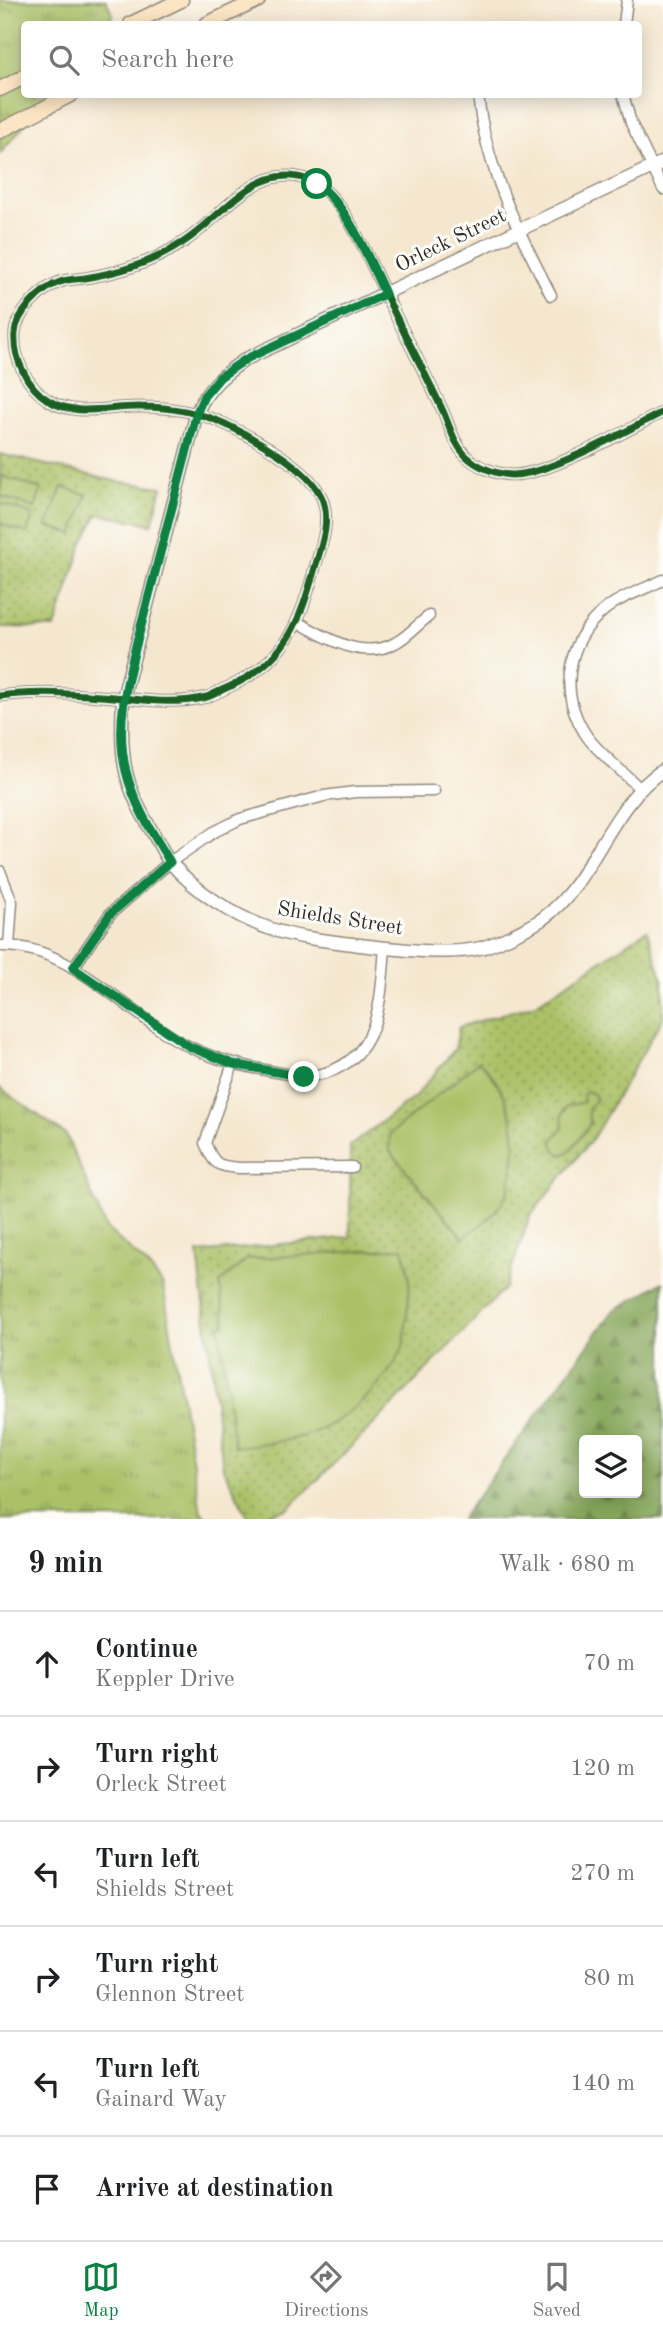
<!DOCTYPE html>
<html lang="en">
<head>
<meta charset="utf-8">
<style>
	:root { --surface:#fff; --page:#f2f2f2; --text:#202124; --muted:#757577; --line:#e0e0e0; --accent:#0b8043 }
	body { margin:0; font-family:"Old Standard TT",serif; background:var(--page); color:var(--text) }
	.controls { position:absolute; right:21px; bottom:21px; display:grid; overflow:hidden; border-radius:7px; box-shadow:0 4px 18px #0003 }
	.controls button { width:63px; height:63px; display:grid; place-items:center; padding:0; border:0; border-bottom:2px solid var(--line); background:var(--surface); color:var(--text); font:35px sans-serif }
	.stop { position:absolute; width:21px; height:21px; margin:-16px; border:5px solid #0b8043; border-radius:50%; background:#fff }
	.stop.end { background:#0b8043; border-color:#fff; box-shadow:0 2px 7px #0008 }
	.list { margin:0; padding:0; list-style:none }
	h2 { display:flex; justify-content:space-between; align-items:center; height:91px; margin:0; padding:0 28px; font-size:30px }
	h2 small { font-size:23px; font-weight:400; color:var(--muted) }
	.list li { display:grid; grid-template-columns:46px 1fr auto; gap:21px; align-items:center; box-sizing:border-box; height:105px; padding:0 28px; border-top:2px solid var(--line) }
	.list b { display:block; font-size:26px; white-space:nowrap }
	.list p { margin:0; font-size:23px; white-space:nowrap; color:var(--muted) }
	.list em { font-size:23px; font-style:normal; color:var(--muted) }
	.icon { flex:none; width:38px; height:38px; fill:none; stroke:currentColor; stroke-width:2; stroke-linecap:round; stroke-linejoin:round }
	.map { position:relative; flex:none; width:663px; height:1519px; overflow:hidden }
	.search { position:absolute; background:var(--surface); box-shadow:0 4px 18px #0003; left:21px; right:21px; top:21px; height:77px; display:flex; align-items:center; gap:18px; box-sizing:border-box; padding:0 24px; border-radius:7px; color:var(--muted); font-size:26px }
	.sheet { height:721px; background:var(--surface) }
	nav { display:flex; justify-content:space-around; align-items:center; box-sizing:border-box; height:98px; border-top:2px solid var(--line); background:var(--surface); font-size:19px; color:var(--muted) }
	nav a { display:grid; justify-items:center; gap:4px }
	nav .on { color:var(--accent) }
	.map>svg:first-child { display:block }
	.grass { fill:url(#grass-tufts); stroke:#6a7649; stroke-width:2 }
	.forest { fill:url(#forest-firs); stroke:#596944; stroke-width:2; fill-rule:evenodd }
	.park { fill:url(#park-dots); stroke:#6a7649; stroke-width:2 }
	.pitch { fill:#aac167; stroke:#6a7649; stroke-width:2 }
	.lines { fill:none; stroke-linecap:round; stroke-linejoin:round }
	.minor-casing { stroke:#90897d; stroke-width:13 }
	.tertiary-casing { stroke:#90897d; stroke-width:15 }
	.secondary-casing { stroke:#90897d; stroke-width:17 }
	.minor { stroke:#fff; stroke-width:10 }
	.tertiary { stroke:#fff; stroke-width:12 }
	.secondary { stroke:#fce5c4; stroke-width:14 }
	.cycleway-casing { stroke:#fdfcf7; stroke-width:11 }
	.cycleway { stroke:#1b5e20; stroke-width:7 }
	.route { stroke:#0b8043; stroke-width:9 }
	.labels { text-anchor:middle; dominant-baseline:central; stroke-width:6; stroke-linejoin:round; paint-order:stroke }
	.street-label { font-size:21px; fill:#2b2b2b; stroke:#fdfcf7 }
</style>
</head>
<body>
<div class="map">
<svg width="663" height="1519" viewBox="0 0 663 1519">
	<defs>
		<pattern id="grass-tufts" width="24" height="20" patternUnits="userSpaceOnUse" patternTransform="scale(1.75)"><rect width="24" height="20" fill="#aac167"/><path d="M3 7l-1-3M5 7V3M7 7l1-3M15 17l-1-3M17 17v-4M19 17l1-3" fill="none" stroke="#8b9d55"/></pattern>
		<pattern id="forest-firs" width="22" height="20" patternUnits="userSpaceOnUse" patternTransform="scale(1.75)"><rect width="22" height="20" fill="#87a75c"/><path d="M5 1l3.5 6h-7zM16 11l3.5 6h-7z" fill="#6f884c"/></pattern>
		<pattern id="park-dots" width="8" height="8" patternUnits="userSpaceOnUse" patternTransform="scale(1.75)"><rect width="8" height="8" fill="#aac167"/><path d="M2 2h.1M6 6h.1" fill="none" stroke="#8b9d55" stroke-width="1.8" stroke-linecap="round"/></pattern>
	</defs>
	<rect width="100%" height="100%" fill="#fdfcf7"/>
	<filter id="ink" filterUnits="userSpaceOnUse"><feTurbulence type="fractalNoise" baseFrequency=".0143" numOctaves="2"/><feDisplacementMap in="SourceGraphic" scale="14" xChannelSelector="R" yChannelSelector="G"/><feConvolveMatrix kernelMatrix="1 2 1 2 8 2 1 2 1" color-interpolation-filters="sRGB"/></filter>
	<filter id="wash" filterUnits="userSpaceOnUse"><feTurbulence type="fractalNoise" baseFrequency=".00686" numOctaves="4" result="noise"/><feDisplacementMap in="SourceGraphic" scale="28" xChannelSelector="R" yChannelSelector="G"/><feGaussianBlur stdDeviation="1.57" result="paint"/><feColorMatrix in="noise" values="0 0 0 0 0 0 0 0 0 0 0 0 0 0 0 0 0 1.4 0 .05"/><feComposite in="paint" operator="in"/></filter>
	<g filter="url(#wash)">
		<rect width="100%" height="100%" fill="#f5e7cf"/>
		<path class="grass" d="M 0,0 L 106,0 L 113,15 L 106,24 L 24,24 L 24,94 L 49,95 L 0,154 Z
			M 0,1088 L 66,1135 L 106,1228 L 149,1267 L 163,1285 L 201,1512 L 209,1519 L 0,1519 Z"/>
		<path class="forest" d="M 663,1282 L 663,1519 L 461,1519 L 613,1311 ZM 584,1440 L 637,1440 L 637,1493 L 584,1493 Z"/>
		<path class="park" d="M 0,454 L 115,481 L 162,487 L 152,524 L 98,514 L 83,542 L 55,628 L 0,627 Z
			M 647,930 L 663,981 L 663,1018 L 593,1138 L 530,1216 L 505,1288 L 384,1414 L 288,1509 L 249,1519 L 223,1468 L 198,1253 L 350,1237 L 350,1146 L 416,1096 L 455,1049 L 459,1027 L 536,1004 Z"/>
		<path class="pitch" d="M 2,476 L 41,489 L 35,508 L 0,496 Z
			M 62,487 L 87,495 L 73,534 L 47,526 Z
			M 0,503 L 33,515 L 27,533 L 0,524 Z
			M 479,1061 C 508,1090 519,1124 513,1165 C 511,1177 510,1191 503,1201 C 494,1217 477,1227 463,1238 L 389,1150 L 390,1134 Z
			M 587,1091 L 594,1094 L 596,1098 L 588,1110 L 590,1124 L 570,1151 L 562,1155 L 556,1151 L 552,1141 L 563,1128 L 562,1115 L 567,1106 L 584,1102 L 583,1095 Z
			M 403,1248 C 412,1281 410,1290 406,1323 C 405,1330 406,1337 404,1344 C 392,1378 351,1416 319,1430 C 292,1442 263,1443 234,1447 L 219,1326 L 225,1324 L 220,1283 L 247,1259 Z"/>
	</g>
	<g filter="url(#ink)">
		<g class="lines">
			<defs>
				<path id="minor" d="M 624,24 L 627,0
					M 478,94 C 485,167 518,231 551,295
					M 623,94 L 631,123 L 663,189
					M 298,622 C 326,638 363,661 395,643 C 407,637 418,624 429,616
					M 0,696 C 36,691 76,694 113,697 C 145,700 175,705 207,697 C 215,694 223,689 231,686 C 288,659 300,621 316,564 C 323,542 331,517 321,496 C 307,467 254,438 225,424 C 199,412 170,407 141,407 C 110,406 75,418 48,400 C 27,387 13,358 15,333 C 16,314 42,288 60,282 C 67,279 77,279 85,278 C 120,272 152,263 182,243 C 217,222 246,174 290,176 C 305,177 319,184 329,194 C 352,216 377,277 392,308 C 408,341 426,375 442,409 C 449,424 453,442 465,455 C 477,467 495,474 512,475 C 547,476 629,429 663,412
					M 639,788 C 624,772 597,752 586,735 C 556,689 568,633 614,603 C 629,594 647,588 663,580
					M 0,871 L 12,902 L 9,946
					M 0,946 C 73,944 128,1017 190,1047 C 226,1065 265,1070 304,1077 C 380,1070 380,1007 385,948
					M 73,968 L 110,914 L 170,862 L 214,832 L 240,819 L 324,796 L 355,792 L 434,791
					M 233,1064 L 205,1143 C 214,1164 216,1166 239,1168 L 352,1167"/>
				<path id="tertiary" d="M 663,162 L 246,359 C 224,374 208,387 197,412 L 123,698 C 122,722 121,744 125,767 C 130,794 143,816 157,840 C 161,847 165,856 170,862 C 196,892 235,917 271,929 C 300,939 331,941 360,945 C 394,949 456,957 487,946 C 502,941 517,933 531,926 C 592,893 604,809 663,770"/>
				<path id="secondary" d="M 131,24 L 181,0
					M 207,24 L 258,0
					M 0,89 L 24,77
					M 0,131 L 72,94"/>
			</defs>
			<use href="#minor" class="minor-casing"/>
			<use href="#tertiary" class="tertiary-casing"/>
			<use href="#secondary" class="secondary-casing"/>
			<use href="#minor" class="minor"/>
			<use href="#tertiary" class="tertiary"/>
			<use href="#secondary" class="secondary"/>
			<defs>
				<path id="cycleway" d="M 0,696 C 36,691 76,694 113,697 C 145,700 175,705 207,697 C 215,694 223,689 231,686 C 288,659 300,621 316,564 C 323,542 331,517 321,496 C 307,467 254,438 225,424 C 199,412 170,407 141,407 C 110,406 75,418 48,400 C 27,387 13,358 15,333 C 16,314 42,288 60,282 C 67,279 77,279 85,278 C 120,272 152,263 182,243 C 217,222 246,174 290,176 C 305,177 319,184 329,194 C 352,216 377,277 392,308 C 408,341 426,375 442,409 C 449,424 453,442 465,455 C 477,467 495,474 512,475 C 547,476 629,429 663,412"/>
			</defs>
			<use href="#cycleway" class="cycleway-casing"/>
			<use href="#cycleway" class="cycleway"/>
		</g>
	</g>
	<g class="lines" filter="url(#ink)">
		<path class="route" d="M 304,1077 L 233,1064 L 190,1047 L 73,968 L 110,914 L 170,862 C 152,832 134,805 126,771 C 112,715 134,657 147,603 C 163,540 180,476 197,412 L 204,396 L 220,377 L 246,359 L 385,294 C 370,261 347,206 317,184"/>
	</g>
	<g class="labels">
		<g class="street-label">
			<text transform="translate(451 241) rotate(-26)">Orleck Street</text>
			<text transform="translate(340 919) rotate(9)">Shields Street</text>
		</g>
	</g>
</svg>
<div class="controls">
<button><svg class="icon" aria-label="layers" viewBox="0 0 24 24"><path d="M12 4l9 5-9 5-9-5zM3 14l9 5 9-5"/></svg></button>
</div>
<div class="stop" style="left:317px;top:184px"></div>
<div class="stop end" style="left:304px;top:1077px"></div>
<div class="search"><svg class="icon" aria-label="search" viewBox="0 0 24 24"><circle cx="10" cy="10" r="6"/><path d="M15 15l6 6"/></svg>Search here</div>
</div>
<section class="sheet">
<h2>9 min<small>Walk · 680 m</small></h2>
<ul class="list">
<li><svg class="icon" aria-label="ahead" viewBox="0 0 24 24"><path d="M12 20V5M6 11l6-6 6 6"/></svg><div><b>Continue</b><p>Keppler Drive</p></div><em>70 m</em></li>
<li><svg class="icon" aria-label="right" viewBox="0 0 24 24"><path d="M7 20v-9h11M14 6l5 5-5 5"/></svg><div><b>Turn right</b><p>Orleck Street</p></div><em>120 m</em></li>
<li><svg class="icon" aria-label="left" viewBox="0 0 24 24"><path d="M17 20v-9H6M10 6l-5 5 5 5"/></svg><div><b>Turn left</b><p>Shields Street</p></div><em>270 m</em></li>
<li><svg class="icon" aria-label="right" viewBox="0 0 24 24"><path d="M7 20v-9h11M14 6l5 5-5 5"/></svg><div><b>Turn right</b><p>Glennon Street</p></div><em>80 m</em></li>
<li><svg class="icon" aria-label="left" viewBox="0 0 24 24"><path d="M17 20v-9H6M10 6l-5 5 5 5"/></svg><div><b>Turn left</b><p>Gainard Way</p></div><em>140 m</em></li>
<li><svg class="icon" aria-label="arrive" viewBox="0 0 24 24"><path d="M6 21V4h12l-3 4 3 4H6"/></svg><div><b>Arrive at destination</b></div></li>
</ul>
</section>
<nav>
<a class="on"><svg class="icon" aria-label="map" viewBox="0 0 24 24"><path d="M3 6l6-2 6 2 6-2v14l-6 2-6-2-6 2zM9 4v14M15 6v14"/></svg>Map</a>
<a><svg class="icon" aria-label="directions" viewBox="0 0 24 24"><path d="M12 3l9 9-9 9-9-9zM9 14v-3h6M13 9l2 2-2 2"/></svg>Directions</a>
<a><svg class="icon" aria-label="saved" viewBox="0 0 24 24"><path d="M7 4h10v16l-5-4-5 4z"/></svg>Saved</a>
</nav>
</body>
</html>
